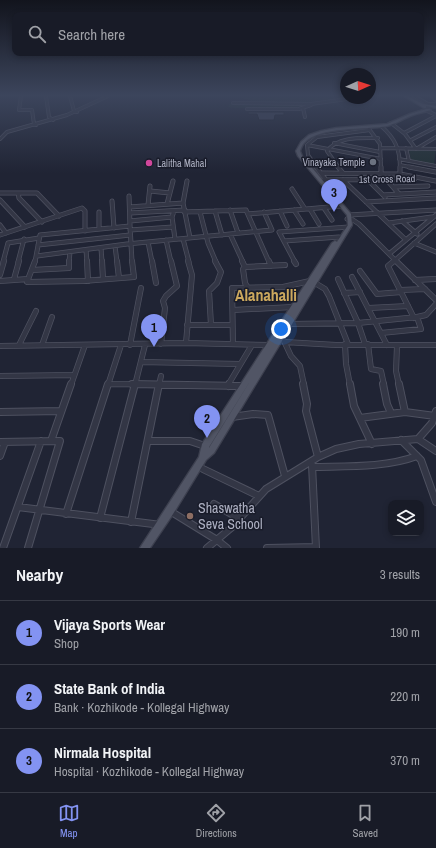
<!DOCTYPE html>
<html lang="en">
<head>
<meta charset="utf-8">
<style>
	:root { --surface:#181b27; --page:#21242f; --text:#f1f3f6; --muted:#9fa1a7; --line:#363944; --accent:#8393f2 }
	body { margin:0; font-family:"Archivo Narrow",sans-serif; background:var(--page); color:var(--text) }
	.controls { position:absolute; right:12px; bottom:12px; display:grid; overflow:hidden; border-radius:8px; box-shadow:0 2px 6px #0003 }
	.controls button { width:36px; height:36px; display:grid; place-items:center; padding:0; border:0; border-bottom:1px solid var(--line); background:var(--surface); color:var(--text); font:20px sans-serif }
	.compass { position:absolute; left:340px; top:68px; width:36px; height:36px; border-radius:50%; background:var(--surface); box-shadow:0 2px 6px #0003; rotate:87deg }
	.you { position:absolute; left:281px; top:329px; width:14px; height:14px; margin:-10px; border:3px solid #fff; border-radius:50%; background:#1a73e8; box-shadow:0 0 0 6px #1a73e833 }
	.badge { display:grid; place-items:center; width:26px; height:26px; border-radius:50%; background:var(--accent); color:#111; font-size:13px; font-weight:700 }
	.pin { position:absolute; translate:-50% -33px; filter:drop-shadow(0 1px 2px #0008) }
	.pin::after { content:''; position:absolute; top:21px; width:14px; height:12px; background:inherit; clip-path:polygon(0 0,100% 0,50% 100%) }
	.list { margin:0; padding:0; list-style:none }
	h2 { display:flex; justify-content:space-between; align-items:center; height:52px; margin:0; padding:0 16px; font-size:17px }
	h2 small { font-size:13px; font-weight:400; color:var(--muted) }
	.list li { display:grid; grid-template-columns:26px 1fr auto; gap:12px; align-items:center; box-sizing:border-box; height:64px; padding:0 16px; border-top:1px solid var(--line) }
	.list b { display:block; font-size:15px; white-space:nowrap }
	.list p { margin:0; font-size:13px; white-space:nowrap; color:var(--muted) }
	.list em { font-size:13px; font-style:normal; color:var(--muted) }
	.icon { flex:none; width:22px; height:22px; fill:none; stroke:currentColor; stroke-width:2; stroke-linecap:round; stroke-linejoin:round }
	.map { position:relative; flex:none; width:436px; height:548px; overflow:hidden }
	.search { position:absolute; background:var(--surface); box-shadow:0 2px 6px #0003; left:12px; right:12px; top:12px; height:44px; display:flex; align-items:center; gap:10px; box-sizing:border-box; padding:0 14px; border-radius:8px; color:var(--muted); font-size:15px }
	.sheet { height:244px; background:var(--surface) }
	nav { display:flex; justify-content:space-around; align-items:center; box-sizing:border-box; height:56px; border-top:1px solid var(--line); background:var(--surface); font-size:11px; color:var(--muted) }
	nav a { display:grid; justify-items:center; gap:2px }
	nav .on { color:var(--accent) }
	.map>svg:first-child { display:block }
	.green { fill:#233137 }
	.building { fill:#3c4155; stroke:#1b1e2c }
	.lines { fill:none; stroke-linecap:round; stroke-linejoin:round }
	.minor-far3-casing { stroke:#4e5160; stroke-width:4 }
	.minor-far2-casing { stroke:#4e5160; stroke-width:5 }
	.minor-far1-casing { stroke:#4e5160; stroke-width:6 }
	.minor-casing { stroke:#4e5160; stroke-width:8 }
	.major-casing { stroke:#3d404f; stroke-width:2.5 }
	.minor-far3 { stroke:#333645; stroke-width:2.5 }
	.minor-far2 { stroke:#333645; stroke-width:3.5 }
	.minor-far1 { stroke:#333645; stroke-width:4.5 }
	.minor { stroke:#333645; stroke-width:6 }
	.major { fill:#515565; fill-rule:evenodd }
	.worship-dot { fill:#6b7280; stroke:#191c2a; stroke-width:1.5 }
	.hotel-dot { fill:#d1479c; stroke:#191c2a; stroke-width:1.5 }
	.education-dot { fill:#8d6e63; stroke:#191c2a; stroke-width:1.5 }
	.labels { text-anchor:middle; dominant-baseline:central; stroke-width:3; stroke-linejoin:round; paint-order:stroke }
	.far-poi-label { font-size:10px; fill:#adb0c2; stroke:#191c2a; text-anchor:end }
	.far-street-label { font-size:10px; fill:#adb0c2; stroke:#191c2a }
	.near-poi-label { font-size:14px; fill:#adb0c2; stroke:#191c2a; text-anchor:start }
	.district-label { font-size:16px; font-weight:bold; fill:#cca85e; stroke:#191c2a }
</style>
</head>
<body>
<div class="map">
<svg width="436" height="548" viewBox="0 0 436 548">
	<rect width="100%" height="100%" fill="#202434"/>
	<path class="green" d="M 237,96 L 343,96 C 317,104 261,107 237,96 Z
		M 229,104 L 298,105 L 303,107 L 299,108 L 234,108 L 228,107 Z
		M 409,149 L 436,150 L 434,165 L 411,161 Z"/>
	<path class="building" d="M 248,112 L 284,112 L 284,115 L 275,115 L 274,120 L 259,120 L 257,114 L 248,114 Z"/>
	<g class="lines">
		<defs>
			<path id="minor-far3" d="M 21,96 L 19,110 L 32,110 L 34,124 L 36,125
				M 46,96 L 49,117 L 53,120
				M 70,96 L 74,111 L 77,112
				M 414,96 L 428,104 L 436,104
				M 432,96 L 436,100
				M 233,103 L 311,104 L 354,98
				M 303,108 L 305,117
				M 247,109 L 299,109 L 311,105
				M 425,110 L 436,115
				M 391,123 L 405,134 L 416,149 L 436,137
				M 381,126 C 395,138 400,149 400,168
				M 369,129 L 380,144 L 381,168
				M 404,133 L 436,116
				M 0,139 L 7,132 L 67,115 L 108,96
				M 411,140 L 436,127
				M 334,143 L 380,152
				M 307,145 L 381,159
				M 381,148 L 436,149
				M 406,148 L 409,161
				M 399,159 L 436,166
				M 400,165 L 414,168
				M 317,168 L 308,155 L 307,145 L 317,137 L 370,130
				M 339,168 L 327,151 C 338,136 361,138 378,138"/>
			<path id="minor-far2" d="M 316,167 L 326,180
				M 338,167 L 343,173
				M 381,167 L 381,173 L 399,194
				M 400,167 L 400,174
				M 409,167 L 436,172
				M 322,173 L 400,174 L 436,181
				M 324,180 L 415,179
				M 343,180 L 406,240
				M 368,180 L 385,197
				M 187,181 L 183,203 L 190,238
				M 393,187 L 428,186
				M 292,189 L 305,209
				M 150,191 L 170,193
				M 0,193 L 37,193 L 59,216
				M 18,193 L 19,198 L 42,222
				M 383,195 L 436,192
				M 129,196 L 130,226
				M 0,200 L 25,227
				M 112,201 L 114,228
				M 366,202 L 436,198
				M 167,204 L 173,181
				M 148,205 L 150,186
				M 130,207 L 183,203
				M 324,208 L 332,220
				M 310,209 L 319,224
				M 230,210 L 238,233
				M 294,210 L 303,224
				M 174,211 L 172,217 L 175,239
				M 215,211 L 222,235
				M 280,211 L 287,226
				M 99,212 L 99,229
				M 184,212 L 246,210 L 269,262
				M 200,212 L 208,243 L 216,262
				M 130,213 L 185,210
				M 248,214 L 341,206
				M 349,215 L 436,210
				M 347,219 L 353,220 L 359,224 L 397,262
				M 130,221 L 172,217
				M 402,221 L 417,234
				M 389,223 L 432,217
				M 0,225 L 6,233
				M 130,226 L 132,262
				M 130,230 L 173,227
				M 230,234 L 243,262
				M 0,235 L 82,208 L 85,211 L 85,231
				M 183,239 L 189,262
				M 166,240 L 171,262
				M 284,241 L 339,237
				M 148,242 L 152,262
				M 414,243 L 436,252
				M 38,245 L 130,235
				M 115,246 L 117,262
				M 101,248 L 102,262
				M 86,250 L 87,262
				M 389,254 L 436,215
				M 37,256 L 127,244 L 272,230 L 264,212
				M 3,262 L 8,243 L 39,238
				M 18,262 L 24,239
				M 35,262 L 40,235 L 130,226
				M 69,262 L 70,252
				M 295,262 L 279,232 L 349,227
				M 393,262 L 436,224"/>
			<path id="minor-far1" d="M 35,261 L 27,282 L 83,281 L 134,277 L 132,261
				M 87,261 L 88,281
				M 102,261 L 103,279
				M 117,261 L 119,278
				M 152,261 L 156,283
				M 242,261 L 245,267 L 243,269 L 245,283 L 248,288
				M 269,261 L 271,266
				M 294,261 L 296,264
				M 394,261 L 388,266 L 414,318
				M 396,261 L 436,300
				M 245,267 L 285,265
				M 32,270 L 69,268 L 69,261
				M 360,271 L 377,294 L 401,292
				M 0,275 L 4,261
				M 352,277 L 387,345
				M 14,279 L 19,261
				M 338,279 L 358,323 L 365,344
				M 415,280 L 436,279
				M 0,281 L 28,279
				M 315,283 L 325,289 L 329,296 L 348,344
				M 401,290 L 425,289
				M 344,293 L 360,292
				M 369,308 L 408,306
				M 233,310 L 293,307
				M 290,324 L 358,323 L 417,317 L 426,315 L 436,304
				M 187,325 L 232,325
				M 211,325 L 209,291 L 217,283 L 221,272 L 215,261
				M 381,333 L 421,329 L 417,317
				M 284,341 L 291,356 L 300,366 L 304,385
				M 285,342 L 336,345 L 436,345
				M 186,343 L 192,275 L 188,261
				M 161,344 L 165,308 L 163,301 L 166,296 L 177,286 L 171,261
				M 233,344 L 232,288 L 283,287 L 310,281
				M 345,344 L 346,364 L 350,385
				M 368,344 L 371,369 L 381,371 L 384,385
				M 19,345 L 36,311
				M 42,345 L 52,317
				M 130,345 L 141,288
				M 0,346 L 186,343 L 269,345
				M 397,346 L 396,371 L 399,385
				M 141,362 L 240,364
				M 0,376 L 74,375
				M 108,384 L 199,385
				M 71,385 L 85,345
				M 108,385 L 121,345
				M 135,385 L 145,345
				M 159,385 L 161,376
				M 228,385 L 252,345"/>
			<path id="minor" d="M 132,384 L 242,386
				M 303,384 L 307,404 L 306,411 L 318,457
				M 350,384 L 354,406 L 372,444
				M 383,384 L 387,404 L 391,413
				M 399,384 L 405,412
				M 228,386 L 229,384
				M 0,412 L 61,411
				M 232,417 L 253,414 L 268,415 L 285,476
				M 360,418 L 405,412 L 435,416
				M 418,439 L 436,451
				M 401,440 L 421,460 L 436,502
				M 51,441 L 71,384
				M 148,441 L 190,441 L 205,446
				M 0,442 L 60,441 L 28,548
				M 0,456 L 5,442
				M 312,465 L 316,548
				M 312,467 C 346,466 385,468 417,456
				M 203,469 L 259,496
				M 214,504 L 240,519
				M 18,507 L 161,525
				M 170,511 L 217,540 L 227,548
				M 66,514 L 108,384
				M 100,518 L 135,384
				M 131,522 L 159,384
				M 3,548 L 41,441
				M 207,548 L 231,528 L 266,489 L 318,457 L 336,449 L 359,444 L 418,439 L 432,423 L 436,411
				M 267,548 L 316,547"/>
			<path id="major" d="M 404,96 L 407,96 L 423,104 L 436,106 L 436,108 L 426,106 L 426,108 L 424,108 Z
				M 426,109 L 429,109 L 431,110 C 425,112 419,113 413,115 C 404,118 396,124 387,126 C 366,130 319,126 304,143 C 302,145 301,148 300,151 L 302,156 L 351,214 L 352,225 L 214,453 L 206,460 L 173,514 L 150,548 L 140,548 L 199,457 L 202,444 L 332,243 L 335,241 L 337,242 L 348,225 L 347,215 L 298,156 L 296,151 L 301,142 L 309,135 L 321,131 L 336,128 L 387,124 L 410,114 ZM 252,378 L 209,448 L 209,447 Z"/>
		</defs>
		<use href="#minor-far3" class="minor-far3-casing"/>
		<use href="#minor-far2" class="minor-far2-casing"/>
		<use href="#minor-far1" class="minor-far1-casing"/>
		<use href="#minor" class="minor-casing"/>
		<use href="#major" class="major-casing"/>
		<use href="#minor-far3" class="minor-far3"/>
		<use href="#minor-far2" class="minor-far2"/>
		<use href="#minor-far1" class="minor-far1"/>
		<use href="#minor" class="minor"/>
		<use href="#major" class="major"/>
	</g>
	<linearGradient id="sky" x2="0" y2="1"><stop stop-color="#12141d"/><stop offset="0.55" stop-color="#3c455c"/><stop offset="1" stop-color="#3c455c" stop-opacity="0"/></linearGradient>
	<rect width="436" height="173" fill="url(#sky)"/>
	<circle class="worship-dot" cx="373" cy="162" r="4"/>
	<circle class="hotel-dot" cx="149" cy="163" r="4"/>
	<circle class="education-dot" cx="190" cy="516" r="4"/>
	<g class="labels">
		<g class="far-poi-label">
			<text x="365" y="162">Vinayaka Temple</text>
			<text x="157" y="163" text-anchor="start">Lalitha Mahal</text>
		</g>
		<g class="far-street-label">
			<text transform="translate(387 179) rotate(-1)">1st Cross Road</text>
		</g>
		<g class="near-poi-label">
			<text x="198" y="508">Shaswatha<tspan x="198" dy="16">Seva School</tspan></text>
		</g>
		<g class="district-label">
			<text x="266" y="295">Alanahalli</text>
		</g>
	</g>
</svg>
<div class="controls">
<button><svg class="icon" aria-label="layers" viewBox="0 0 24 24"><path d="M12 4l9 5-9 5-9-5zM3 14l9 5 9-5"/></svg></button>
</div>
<svg class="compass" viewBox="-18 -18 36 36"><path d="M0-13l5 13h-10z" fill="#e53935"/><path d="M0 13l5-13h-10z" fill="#9fa1a7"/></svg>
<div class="you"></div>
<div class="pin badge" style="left:154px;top:347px">1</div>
<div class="pin badge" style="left:207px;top:438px">2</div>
<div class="pin badge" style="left:334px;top:212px">3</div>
<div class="search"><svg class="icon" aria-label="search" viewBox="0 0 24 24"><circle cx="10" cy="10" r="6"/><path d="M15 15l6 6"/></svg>Search here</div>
</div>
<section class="sheet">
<h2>Nearby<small>3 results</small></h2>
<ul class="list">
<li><span class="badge">1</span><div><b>Vijaya Sports Wear</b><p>Shop</p></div><em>190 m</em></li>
<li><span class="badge">2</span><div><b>State Bank of India</b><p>Bank · Kozhikode - Kollegal Highway</p></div><em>220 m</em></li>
<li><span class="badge">3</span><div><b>Nirmala Hospital</b><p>Hospital · Kozhikode - Kollegal Highway</p></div><em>370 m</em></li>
</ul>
</section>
<nav>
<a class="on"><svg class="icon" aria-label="map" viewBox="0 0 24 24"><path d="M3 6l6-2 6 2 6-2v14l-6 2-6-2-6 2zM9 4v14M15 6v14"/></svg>Map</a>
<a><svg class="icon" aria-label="directions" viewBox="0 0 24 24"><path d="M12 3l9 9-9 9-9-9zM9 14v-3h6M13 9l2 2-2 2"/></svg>Directions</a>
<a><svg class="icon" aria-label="saved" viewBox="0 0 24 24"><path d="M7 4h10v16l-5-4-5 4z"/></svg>Saved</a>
</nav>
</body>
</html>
